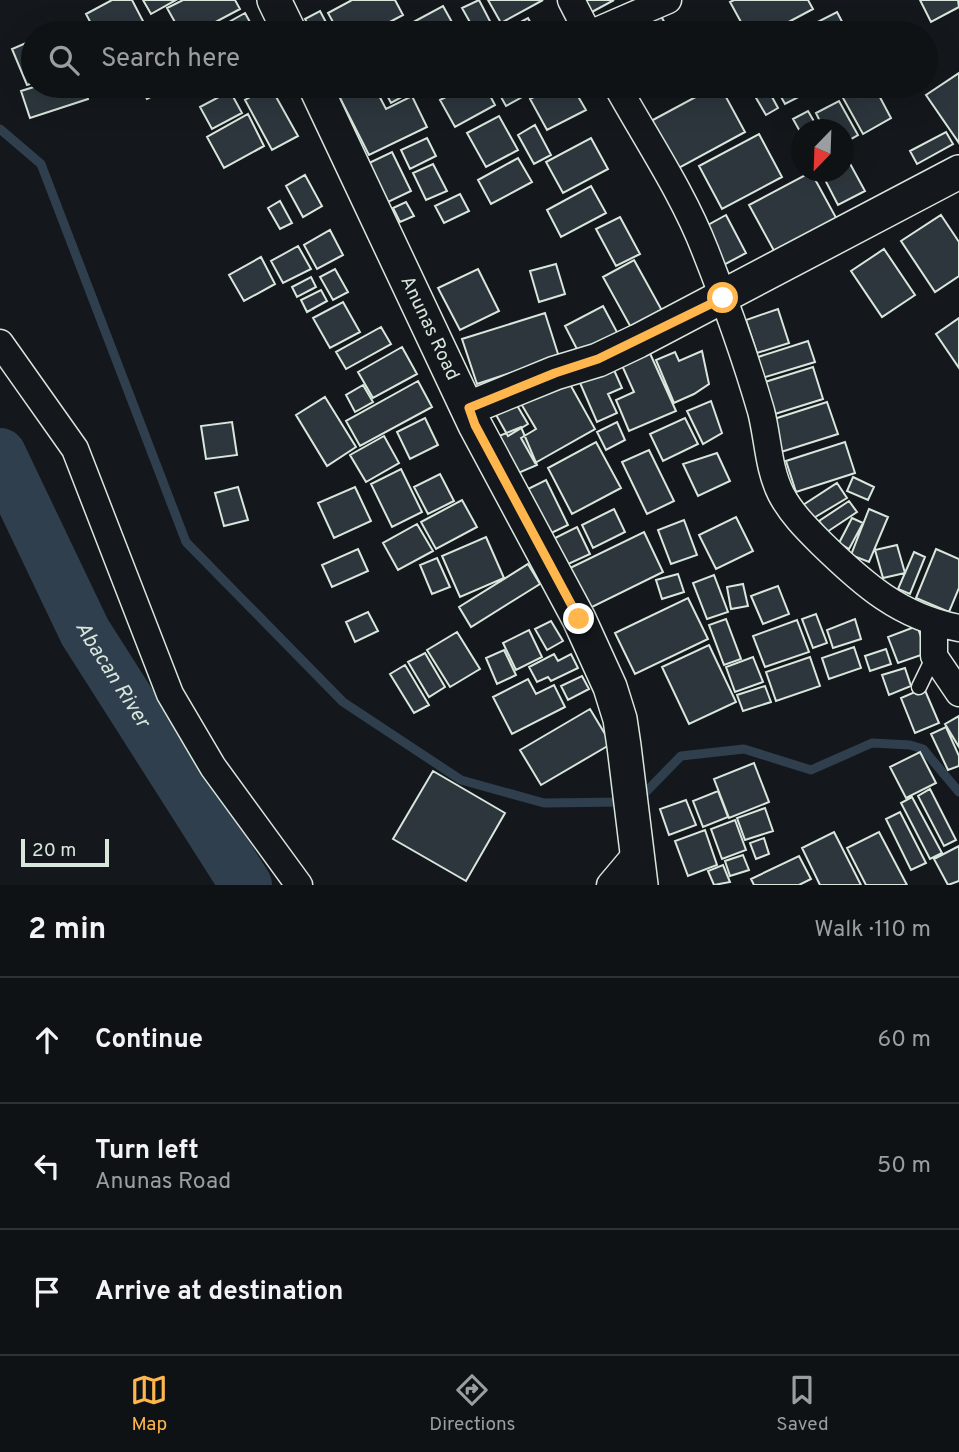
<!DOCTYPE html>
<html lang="en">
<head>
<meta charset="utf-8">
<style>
	:root { --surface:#0f1215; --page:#1d2022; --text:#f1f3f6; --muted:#9b9ea0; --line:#2f3234; --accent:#ffb74d }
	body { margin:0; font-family:Overpass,sans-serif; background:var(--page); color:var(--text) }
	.compass { position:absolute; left:791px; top:119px; width:63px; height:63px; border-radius:50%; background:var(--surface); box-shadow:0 7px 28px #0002; rotate:203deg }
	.scale { position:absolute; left:21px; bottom:18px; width:88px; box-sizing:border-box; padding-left:7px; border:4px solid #d8e6dc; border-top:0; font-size:19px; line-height:24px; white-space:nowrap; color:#d8e6dc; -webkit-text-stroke:5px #14181c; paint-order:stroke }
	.stop { position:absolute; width:21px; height:21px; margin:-16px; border:5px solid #ffb74d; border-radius:50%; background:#fff }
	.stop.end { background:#ffb74d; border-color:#fff; box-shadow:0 2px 7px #0008 }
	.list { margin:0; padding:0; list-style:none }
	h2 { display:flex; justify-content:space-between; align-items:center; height:91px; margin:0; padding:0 28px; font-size:30px }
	h2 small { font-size:23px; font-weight:400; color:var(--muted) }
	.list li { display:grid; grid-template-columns:46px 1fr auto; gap:21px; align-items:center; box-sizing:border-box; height:126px; padding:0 28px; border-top:2px solid var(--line) }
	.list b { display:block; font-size:26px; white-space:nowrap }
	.list p { margin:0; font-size:23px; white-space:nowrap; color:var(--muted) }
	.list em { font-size:23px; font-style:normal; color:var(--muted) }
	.icon { flex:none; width:38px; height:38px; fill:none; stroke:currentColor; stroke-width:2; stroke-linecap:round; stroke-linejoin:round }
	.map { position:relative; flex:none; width:959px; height:885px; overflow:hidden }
	.search { position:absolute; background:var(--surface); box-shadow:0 7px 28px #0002; left:21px; right:21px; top:21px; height:77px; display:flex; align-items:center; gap:18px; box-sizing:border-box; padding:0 24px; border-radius:38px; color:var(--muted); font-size:26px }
	.sheet { height:469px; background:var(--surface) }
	nav { display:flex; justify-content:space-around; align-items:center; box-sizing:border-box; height:98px; border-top:2px solid var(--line); background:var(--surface); font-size:19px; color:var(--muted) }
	nav a { display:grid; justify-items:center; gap:4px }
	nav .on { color:var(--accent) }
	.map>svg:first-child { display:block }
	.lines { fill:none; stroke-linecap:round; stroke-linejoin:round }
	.stream { stroke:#2f3f4d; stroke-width:9 }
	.river { stroke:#2f3f4d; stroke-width:52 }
	.building { fill:#2c363c; stroke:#d8e6dc; stroke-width:2 }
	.service-casing { stroke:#d8e6dc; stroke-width:17 }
	.minor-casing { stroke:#d8e6dc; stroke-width:29 }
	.tertiary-casing { stroke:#d8e6dc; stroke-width:36 }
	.service { stroke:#14181c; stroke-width:14 }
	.minor { stroke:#14181c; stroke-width:26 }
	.tertiary { stroke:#14181c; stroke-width:33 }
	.route { stroke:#ffb74d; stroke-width:9 }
	.labels { text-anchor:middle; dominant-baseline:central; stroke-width:5; stroke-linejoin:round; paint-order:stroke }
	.street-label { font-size:19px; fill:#d8e6dc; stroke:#14181c }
	.water-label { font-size:21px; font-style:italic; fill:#d8e6dc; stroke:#14181c }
</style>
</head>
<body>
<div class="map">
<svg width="959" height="885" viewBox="0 0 959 885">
	<rect width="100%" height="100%" fill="#14181c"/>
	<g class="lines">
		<path class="stream" d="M 0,129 L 41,164 L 186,542 L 343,702 L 461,780 L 544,803 L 625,802
			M 638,800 L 681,756 L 744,749 L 811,770 L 872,743 L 910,745 L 923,749 L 959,792"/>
		<path class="river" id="s1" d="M 0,454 L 85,632 L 246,885"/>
	</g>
	<path class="building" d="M 112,0 L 132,0 L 144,23 L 126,33 L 96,33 L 86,14 Z
		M 143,0 L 176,0 L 151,14 Z
		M 183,0 L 235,0 L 240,9 L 195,33 L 181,33 L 167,8 Z
		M 352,0 L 395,0 L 403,15 L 369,33 L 339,33 L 328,13 Z
		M 479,0 L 492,25 L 476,33 L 462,8 Z
		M 488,0 L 543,0 L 501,23 Z
		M 584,0 L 614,0 L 590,13 Z
		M 734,0 L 808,0 L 813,9 L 768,33 L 747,33 L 730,2 Z
		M 920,0 L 958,0 L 959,7 L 931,22 Z
		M 443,6 L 458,33 L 410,33 L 406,26 Z
		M 320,11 L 328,26 L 313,33 L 305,19 Z
		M 659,12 L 670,33 L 638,33 L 634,26 Z
		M 837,12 L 848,33 L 801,33 L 800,31 Z
		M 245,13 L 256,33 L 221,33 L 218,28 Z
		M 528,18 L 536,33 L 517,33 L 513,26 Z
		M 33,40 L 33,83 L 27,85 L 12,49 Z
		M 959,73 L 959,143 L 926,95 Z
		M 37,86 L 84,86 L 88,99 L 30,118 L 21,91 Z
		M 140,86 L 172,86 L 147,99 Z
		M 270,86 L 298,136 L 272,150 L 245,100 Z
		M 365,86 L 374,86 L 386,109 L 412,96 L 427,127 L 369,155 L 340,98 Z
		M 382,86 L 422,86 L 391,103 Z
		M 467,86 L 485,86 L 495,105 L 455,127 L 440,100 Z
		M 504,86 L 542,86 L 506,106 L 497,90 Z
		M 555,86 L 572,86 L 586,110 L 547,130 L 530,99 Z
		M 716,86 L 720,86 L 745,132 L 677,169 L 651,121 Z
		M 749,86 L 766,86 L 778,108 L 766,115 Z
		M 775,86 L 817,86 L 818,87 L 785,104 Z
		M 864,86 L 874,86 L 891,118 L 863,134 L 843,98 Z
		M 230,91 L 242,113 L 212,129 L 200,107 Z
		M 839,101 L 858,135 L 844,143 L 844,130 L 824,130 L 816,113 Z
		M 808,111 L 819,130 L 802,130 L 802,135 L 793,119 Z
		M 248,114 L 264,146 L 224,168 L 207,137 Z
		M 499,116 L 518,150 L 486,167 L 467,133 Z
		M 535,125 L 551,155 L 534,164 L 518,135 Z
		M 946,132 L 953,144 L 917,164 L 910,151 Z
		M 759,134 L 782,177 L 722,209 L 699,166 Z
		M 427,138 L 436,156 L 410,169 L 401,150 Z
		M 591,138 L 608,169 L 563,193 L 546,162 Z
		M 392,152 L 411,191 L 388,202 L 369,163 Z
		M 518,158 L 532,182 L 491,204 L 478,180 Z
		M 848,160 L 865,191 L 838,205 L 822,174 L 826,172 L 844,172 L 844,162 Z
		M 433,164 L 447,191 L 426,200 L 413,173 Z
		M 811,172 L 840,225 L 778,258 L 749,205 Z
		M 305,175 L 322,206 L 303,217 L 286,186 Z
		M 591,186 L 606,213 L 561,237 L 547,210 Z
		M 460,194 L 469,211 L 444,223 L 435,206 Z
		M 280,201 L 292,223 L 280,229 L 268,208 Z
		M 406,202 L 414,216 L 400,222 L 393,208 Z
		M 726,215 L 746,253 L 720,267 L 699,230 Z
		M 941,215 L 959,242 L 959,276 L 935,292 L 901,241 Z
		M 620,217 L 640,254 L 616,266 L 596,229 Z
		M 330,230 L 343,255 L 317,269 L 304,245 Z
		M 298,246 L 311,269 L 283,283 L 271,261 Z
		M 884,249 L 915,295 L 882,317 L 851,271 Z
		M 261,257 L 275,284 L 244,301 L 229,275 Z
		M 634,260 L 665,316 L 634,333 L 603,277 Z
		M 556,264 L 565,294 L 539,302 L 530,271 Z
		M 335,269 L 348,292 L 333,300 L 320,277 Z
		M 478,269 L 499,311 L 460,330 L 438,288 Z
		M 311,277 L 316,287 L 297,297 L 292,287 Z
		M 321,290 L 327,301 L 307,312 L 301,300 Z
		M 343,302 L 360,332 L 330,348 L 313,318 Z
		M 603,306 L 618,334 L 580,355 L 565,326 Z
		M 778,309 L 789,343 L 757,353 L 746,320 Z
		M 545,313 L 559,357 L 477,384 L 462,339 Z
		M 959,318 L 959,368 L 936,334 Z
		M 381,327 L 391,344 L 346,369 L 336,352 Z
		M 808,341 L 815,362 L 762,378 L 755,358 Z
		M 402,347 L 417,374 L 373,398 L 358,372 Z
		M 648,349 L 676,411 L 629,431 L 616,400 L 634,392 L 620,361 Z
		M 702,351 L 709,384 L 694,394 L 674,403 L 656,360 L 675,352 L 679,361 Z
		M 610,361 L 622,388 L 608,394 L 617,413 L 597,422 L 577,376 Z
		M 813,367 L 823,399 L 775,414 L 765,382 Z
		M 566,377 L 595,429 L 535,463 L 521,438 L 536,429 L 520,402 Z
		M 418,381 L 432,407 L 360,446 L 346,421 Z
		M 363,385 L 373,402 L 355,412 L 346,395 Z
		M 325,397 L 356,447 L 327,466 L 296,415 Z
		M 711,401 L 722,433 L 703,444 L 687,411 Z
		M 515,402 L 528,424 L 508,436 L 495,413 Z
		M 827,402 L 838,434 L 781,452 L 771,420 Z
		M 425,418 L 438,445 L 410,459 L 397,432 Z
		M 685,418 L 698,444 L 663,461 L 650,434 Z
		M 232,422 L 237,455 L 206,459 L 201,426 Z
		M 617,422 L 625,440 L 606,450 L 597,432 Z
		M 521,427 L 537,465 L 516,474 L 499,436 Z
		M 384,436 L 399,463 L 366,482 L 350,455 Z
		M 596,442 L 621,488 L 572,514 L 548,468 Z
		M 845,442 L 855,473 L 796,492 L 786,461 Z
		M 649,450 L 674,501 L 647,514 L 622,462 Z
		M 717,453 L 730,481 L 698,496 L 683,464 Z
		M 401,469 L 422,512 L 392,527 L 371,484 Z
		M 440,474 L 454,501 L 428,514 L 414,487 Z
		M 853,477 L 874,487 L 868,500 L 847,491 Z
		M 546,480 L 568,525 L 545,536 L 522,492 Z
		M 837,483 L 847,498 L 812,519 L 803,505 Z
		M 238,487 L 248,520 L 224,526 L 215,493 Z
		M 355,487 L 371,521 L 334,538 L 318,503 Z
		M 462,500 L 477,527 L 436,549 L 421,522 Z
		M 849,501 L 857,512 L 827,532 L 819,521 Z
		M 614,509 L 625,532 L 593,548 L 582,525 Z
		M 869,509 L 888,517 L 869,562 L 851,555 Z
		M 736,517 L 753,551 L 716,569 L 699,535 Z
		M 852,518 L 863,523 L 849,549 L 839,543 Z
		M 684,520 L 697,555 L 671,564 L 658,530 Z
		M 417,524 L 433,551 L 398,570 L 383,543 Z
		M 577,527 L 590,554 L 564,566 L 551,540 Z
		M 644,532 L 663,572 L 588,609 L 568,569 Z
		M 486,537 L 504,578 L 460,597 L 442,556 Z
		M 897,545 L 905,573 L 883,578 L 875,550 Z
		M 358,549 L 368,571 L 332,587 L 322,565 Z
		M 936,549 L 959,559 L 959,588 L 949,612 L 916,598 Z
		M 914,552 L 925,557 L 910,594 L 898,589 Z
		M 437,558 L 450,587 L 432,594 L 420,565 Z
		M 528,564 L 540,584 L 471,627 L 459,607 Z
		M 678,574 L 684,592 L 662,599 L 656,580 Z
		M 714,575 L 728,612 L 707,619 L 693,583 Z
		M 743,584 L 748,606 L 731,609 L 727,587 Z
		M 778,586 L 789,614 L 763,624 L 751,596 Z
		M 688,598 L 708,639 L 635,674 L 615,633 Z
		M 368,612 L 378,631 L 355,642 L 346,622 Z
		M 816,614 L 827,643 L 813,648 L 802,619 Z
		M 726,619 L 741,659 L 724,665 L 709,625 Z
		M 855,619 L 861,639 L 833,648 L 827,630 Z
		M 797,620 L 809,652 L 765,667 L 753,636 Z
		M 551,621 L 563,641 L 547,650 L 535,629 Z
		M 917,626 L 927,653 L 898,663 L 888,637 Z
		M 529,630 L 542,657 L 516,670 L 503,643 Z
		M 457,632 L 480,669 L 450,687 L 427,650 Z
		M 709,645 L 736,702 L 689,724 L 662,667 Z
		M 854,647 L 861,668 L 829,679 L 822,658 Z
		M 886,649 L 891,664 L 870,671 L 865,656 Z
		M 504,650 L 516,675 L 497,684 L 486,658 Z
		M 425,653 L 445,687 L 429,697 L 408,662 Z
		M 554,654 L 558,661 L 571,654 L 578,668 L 551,681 L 548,677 L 537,682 L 529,667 Z
		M 753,657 L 763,682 L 735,692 L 726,667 Z
		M 810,657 L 820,686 L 776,701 L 766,672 Z
		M 405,665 L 429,705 L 414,713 L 390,674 Z
		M 905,668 L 911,686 L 889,695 L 882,675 Z
		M 582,676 L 589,689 L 568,700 L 561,686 Z
		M 528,679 L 536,694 L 554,685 L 565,707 L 512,734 L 493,697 Z
		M 765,686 L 771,702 L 743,711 L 737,695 Z
		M 924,688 L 939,723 L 915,733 L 901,698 Z
		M 590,709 L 611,744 L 541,785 L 520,750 Z
		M 959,716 L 959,747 L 945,724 Z
		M 946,727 L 959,756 L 959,766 L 948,770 L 931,734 Z
		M 920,752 L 936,783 L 906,798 L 890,767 Z
		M 754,763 L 769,802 L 729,818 L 714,779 Z
		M 433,771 L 505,813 L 466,881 L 393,839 Z
		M 930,789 L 956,840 L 944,846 L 918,796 Z
		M 718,791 L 728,817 L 703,827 L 693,801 Z
		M 912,797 L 942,853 L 930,859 L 901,803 Z
		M 686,800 L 696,825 L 669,835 L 660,809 Z
		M 765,808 L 773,831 L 745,840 L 737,818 Z
		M 900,812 L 926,863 L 911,870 L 886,819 Z
		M 735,820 L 746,850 L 722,859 L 711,829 Z
		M 705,830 L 717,865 L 688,876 L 675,841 Z
		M 834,832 L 861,885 L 820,885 L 802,848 Z
		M 879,832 L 907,885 L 866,885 L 847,848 Z
		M 764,838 L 769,854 L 756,859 L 750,843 Z
		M 959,846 L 959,881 L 948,885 L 934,859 Z
		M 743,855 L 749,870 L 730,876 L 725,861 Z
		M 799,856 L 811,879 L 799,885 L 754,885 L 751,879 Z
		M 723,865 L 730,882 L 714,885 L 708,871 Z"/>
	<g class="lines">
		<defs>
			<path id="service" d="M 919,687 L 934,656"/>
			<path id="minor" d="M 571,0 L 588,33
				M 592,33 L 668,0
				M 617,86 C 647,140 683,193 705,250 C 726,303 745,356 761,411 C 768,438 768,468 781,494 C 791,513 806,528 821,543 C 863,584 900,617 959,628
				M 0,343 L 75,449 L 170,694 L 213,767 L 299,885
				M 934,623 L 934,656 L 959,693
				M 610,885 L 637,853"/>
			<g id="tertiary">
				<path d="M 274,0 L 290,33"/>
				<path id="s2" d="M 315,86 L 475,425 L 579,619 L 610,687 L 620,719 L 624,746 L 641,885"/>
				<path d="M 469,408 L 555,373 L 598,360 L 638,341 L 959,172"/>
			</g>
		</defs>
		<use href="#service" class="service-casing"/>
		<use href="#minor" class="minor-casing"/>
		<use href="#tertiary" class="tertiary-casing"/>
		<use href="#service" class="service"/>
		<use href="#minor" class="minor"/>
		<use href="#tertiary" class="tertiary"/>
	</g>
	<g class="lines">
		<path class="route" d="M 579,619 L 475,425 L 469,408 L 555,373 L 598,359 L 723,298"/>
	</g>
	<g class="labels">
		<g class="street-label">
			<text stroke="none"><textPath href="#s2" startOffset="268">Anunas Road</textPath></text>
		</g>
		<g class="water-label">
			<text stroke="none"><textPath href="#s1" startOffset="248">Abacan River</textPath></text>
		</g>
	</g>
</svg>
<svg class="compass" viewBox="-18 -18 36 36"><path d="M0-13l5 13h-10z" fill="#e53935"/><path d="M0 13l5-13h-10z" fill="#9b9ea0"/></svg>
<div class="scale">20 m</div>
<div class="stop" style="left:723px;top:298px"></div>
<div class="stop end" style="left:579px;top:619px"></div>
<div class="search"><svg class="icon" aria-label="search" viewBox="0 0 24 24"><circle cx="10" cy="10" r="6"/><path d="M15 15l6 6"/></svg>Search here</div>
</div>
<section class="sheet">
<h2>2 min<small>Walk · 110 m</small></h2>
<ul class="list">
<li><svg class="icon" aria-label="ahead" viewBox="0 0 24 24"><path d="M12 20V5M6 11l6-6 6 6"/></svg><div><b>Continue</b></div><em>60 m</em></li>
<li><svg class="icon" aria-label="left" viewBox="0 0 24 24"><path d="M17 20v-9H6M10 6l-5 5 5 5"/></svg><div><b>Turn left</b><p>Anunas Road</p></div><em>50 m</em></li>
<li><svg class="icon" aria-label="arrive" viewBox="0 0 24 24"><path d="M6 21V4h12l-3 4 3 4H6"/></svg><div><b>Arrive at destination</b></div></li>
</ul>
</section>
<nav>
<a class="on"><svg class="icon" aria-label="map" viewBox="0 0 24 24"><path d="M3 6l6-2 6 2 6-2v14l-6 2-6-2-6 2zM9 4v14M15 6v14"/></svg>Map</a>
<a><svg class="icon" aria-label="directions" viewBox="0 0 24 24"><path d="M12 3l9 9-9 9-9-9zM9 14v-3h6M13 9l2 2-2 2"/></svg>Directions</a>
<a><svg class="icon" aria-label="saved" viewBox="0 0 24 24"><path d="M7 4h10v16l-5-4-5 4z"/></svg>Saved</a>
</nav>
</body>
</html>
